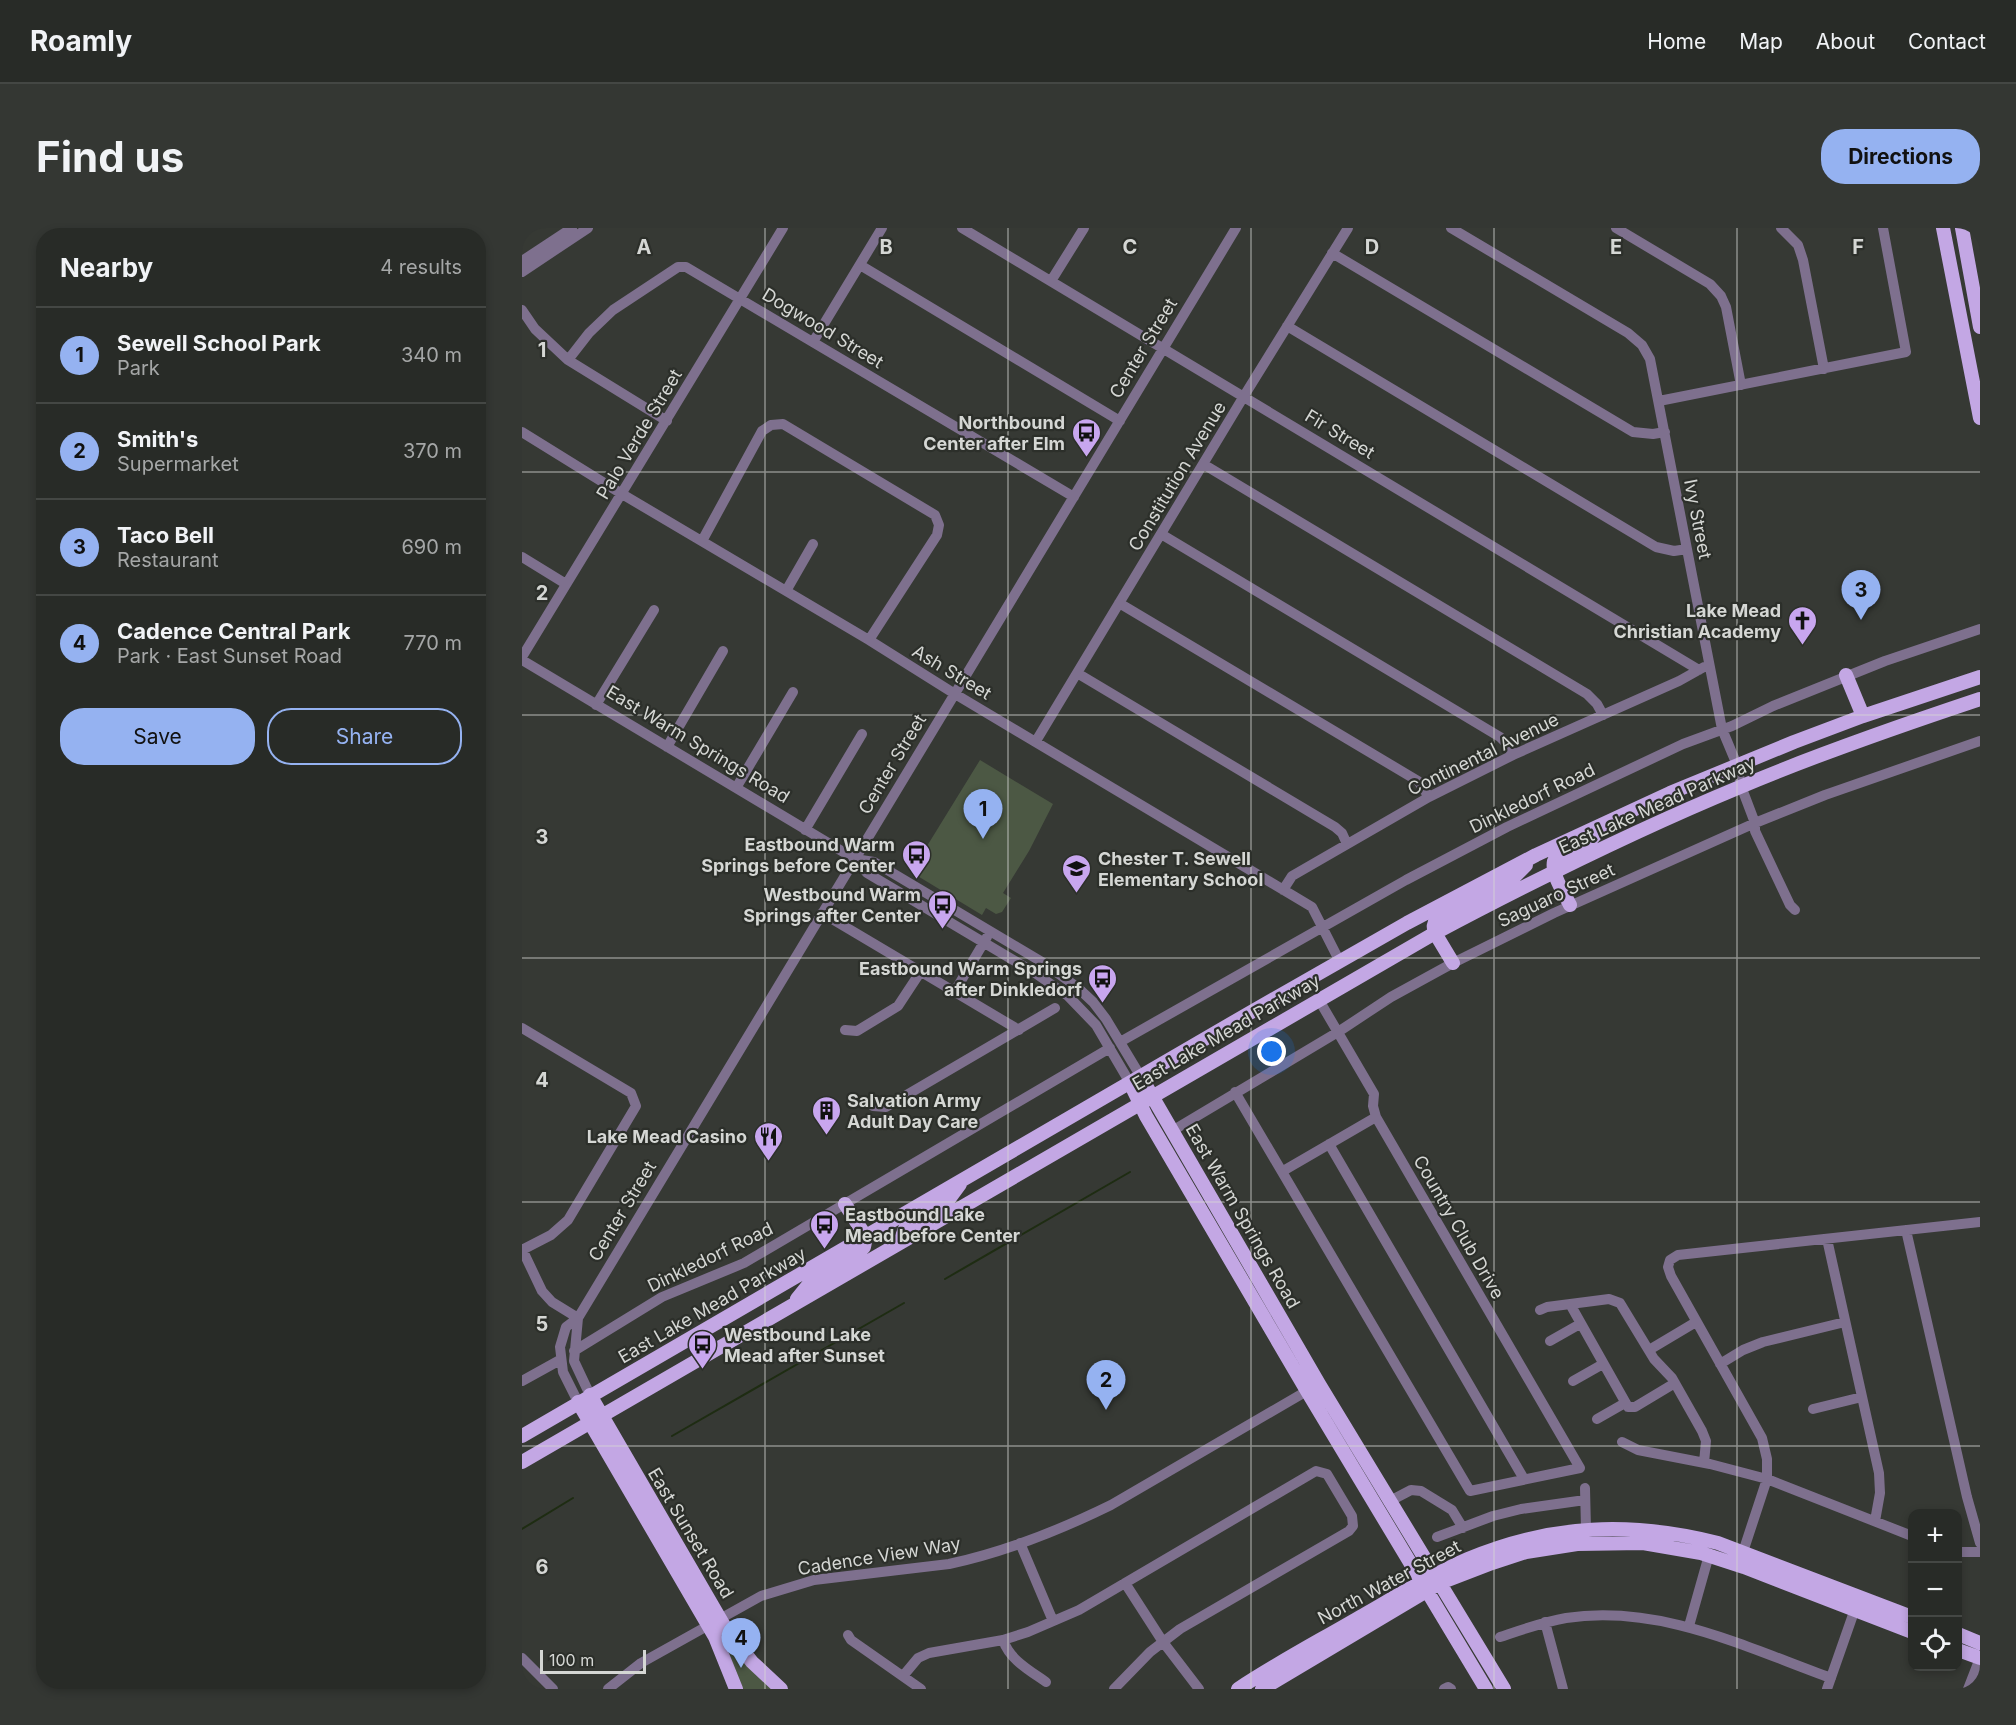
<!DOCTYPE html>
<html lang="en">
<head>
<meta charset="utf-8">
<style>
	:root { --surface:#282b27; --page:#343733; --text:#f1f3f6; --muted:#a5a7a7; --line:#444744; --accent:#95b2f1 }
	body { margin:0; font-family:Inter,sans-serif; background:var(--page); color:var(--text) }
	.controls { position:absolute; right:18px; bottom:18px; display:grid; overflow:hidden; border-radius:12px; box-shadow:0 3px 9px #0003 }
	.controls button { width:54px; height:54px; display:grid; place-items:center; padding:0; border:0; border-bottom:2px solid var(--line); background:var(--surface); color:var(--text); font:30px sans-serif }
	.scale { position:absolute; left:18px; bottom:15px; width:106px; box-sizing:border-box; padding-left:6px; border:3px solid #d5d7d4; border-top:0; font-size:16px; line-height:21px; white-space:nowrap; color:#d5d7d4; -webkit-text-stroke:4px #2c2f2a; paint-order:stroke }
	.you { position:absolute; left:750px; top:824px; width:21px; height:21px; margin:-15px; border:4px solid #fff; border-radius:50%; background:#1a73e8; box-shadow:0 0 0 9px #1a73e833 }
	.badge { display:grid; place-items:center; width:39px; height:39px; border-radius:50%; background:var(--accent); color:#111; font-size:20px; font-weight:700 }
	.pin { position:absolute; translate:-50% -50px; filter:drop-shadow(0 2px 3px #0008) }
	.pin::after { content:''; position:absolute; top:32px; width:21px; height:18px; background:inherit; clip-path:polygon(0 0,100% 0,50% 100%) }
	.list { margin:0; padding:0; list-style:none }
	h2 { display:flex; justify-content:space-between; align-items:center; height:78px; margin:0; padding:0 24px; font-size:26px }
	h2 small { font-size:20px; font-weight:400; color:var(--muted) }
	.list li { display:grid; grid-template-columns:39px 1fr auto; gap:18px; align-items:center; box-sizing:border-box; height:96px; padding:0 24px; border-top:2px solid var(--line) }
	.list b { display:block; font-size:22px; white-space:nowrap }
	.list p { margin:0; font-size:20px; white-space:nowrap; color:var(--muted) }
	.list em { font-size:20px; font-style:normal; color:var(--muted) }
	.actions { display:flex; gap:12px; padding:18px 24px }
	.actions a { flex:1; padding:14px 0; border:2px solid var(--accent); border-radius:24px; text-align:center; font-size:21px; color:var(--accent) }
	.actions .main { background:var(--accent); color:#111 }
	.icon { flex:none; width:33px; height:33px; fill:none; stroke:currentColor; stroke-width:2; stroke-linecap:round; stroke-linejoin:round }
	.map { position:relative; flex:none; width:1458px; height:1461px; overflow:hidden; border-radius:24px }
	header { display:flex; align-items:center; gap:36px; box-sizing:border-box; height:84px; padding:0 30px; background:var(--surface); border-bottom:2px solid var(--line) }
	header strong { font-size:28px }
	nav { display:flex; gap:33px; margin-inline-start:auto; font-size:21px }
	.intro { display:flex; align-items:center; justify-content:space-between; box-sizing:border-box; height:144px; padding:0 36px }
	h1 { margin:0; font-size:42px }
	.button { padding:15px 27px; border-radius:24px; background:var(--accent); color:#111; font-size:21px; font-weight:700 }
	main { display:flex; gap:36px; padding:0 36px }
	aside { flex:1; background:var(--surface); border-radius:24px; box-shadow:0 3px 9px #0003 }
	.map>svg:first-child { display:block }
	.green { fill:#4c5844 }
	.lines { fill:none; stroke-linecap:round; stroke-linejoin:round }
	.stream { stroke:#1e2c12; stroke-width:2 }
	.minor { stroke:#7e708e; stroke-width:10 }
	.major { stroke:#c3a7e4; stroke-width:14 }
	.grid { fill:none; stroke:#d5d7d4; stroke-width:1.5; stroke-opacity:0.55 }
	.labels { text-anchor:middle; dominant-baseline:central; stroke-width:4.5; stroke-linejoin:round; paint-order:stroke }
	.street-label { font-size:18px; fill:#d5d7d4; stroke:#2c2f2a }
	.poi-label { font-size:18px; font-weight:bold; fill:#d5d7d4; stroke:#2c2f2a; text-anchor:end }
	.grid-label { font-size:20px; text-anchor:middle; font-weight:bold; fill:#d5d7d4; stroke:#2c2f2a; stroke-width:4.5; stroke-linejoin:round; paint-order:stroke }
</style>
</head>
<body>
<header>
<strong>Roamly</strong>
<nav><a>Home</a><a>Map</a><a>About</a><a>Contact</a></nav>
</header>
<div class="intro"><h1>Find us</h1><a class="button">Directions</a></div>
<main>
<aside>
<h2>Nearby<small>4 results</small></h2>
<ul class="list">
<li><span class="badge">1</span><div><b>Sewell School Park</b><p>Park</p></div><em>340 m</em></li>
<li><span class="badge">2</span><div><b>Smith's</b><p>Supermarket</p></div><em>370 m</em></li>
<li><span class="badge">3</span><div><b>Taco Bell</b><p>Restaurant</p></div><em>690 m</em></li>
<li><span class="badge">4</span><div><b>Cadence Central Park</b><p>Park · East Sunset Road</p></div><em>770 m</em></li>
</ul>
<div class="actions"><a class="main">Save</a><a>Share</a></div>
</aside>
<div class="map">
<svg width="1458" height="1461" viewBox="0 0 1458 1461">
	<rect width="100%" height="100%" fill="#363934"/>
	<path class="green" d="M 458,532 L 531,576 L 507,623 L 481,665 L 489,670 L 480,684 L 474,686 L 464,680 L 460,687 L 389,644 Z
		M 201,1408 L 234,1447 L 251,1461 L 218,1461 Z"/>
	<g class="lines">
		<path class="stream" d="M 423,1051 L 608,944
			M 150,1208 L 382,1075
			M 0,1301 L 51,1270"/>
		<path class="minor" d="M 440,0 L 1177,442
			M 929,0 L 1106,105 L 1120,117 L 1128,131 L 1200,501 L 1215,537 L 1219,558 L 1233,595 L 1233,603 L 1268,677 L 1273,682
			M 1094,0 L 1188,56 L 1199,68 L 1204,79 L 1219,157
			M 1259,0 L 1276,17 L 1281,32 L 1302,141
			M 810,25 L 1111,204 L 1131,206 L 1143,204
			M 0,33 L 50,0
			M 338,37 L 598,193
			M 0,44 L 66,0
			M 529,53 L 562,0
			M 0,82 L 13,101 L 46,132 L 145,193
			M 765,98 L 1134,319 L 1152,323 L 1165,321
			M 291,114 L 360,0
			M 46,132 L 67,105 L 91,82 L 156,39 L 164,39 L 552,269
			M 1137,173 L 1384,124 L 1361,0
			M 0,204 L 100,266 L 347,412 L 433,466 L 790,679 L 818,734
			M 681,236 L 1065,466 L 1075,476 L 1081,487
			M 639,306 L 978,509 L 986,517 L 991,527
			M 180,313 L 240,203 L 249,197 L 261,196 L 413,287 L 417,297 L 415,307 L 347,412
			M 0,329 L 44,356
			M 264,363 L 291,316
			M 597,375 L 896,553 L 907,569
			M 0,429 L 261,0
			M 0,432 L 333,631 L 345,645 L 513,745 L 546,768 L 574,797 L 608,855
			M 555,445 L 813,599 L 820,605 L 825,616
			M 74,477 L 132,382
			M 514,513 L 722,168 L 826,0
			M 145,519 L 201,423
			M 214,560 L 271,464
			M 283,602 L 340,506
			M 333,631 L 352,634 L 520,734 L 555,759 L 571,774 L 584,791 L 619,849
			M 761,662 L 770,648 L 907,569 L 991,527 L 1157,453 L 1182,439
			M 300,685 L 497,802
			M 433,763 L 465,709
			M 0,800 L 109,865 L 114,878 L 46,992 L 29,1007 L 0,1022
			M 323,802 L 335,803 L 376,778 L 399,743
			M 598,814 L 884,652 L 985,599 L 1161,516 L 1210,498 L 1251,478 L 1363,433 L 1458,401
			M 713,864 L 948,1263 L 1058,1240 L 854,889 L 851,878 L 852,866 L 797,772
			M 351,878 L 364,879 L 533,780
			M 650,903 L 816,804 L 869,769 L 931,735 L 1032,685 L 1233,595 L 1303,567 L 1458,513
			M 807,916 L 1002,1251
			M 761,943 L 854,889
			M 1384,1002 L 1445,1269 L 1458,1315
			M 1305,1011 L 1357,1245 L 1358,1265 L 1353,1293
			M 0,1021 L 20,1063 L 30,1074 L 56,1090
			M 1048,1076 L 1106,1179 L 1113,1179 L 1153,1155
			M 1018,1082 L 1025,1079 L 1087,1071 L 1098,1075 L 1132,1131 L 1150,1150 L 1180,1203 L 1184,1213 L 1182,1235
			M 56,1090 L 52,1133 L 68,1167
			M 1028,1113 L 1058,1096
			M 1127,1122 L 1174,1094
			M 52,1123 L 140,1069 L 222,1035 L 588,820
			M 1198,1136 L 1221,1122 L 1241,1114 L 1323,1094
			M 0,1153 L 38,1132
			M 1051,1153 L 1081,1136
			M 56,1174 L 41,1144 L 38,1119 L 44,1099 L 56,1090 L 714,0
			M 1291,1181 L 1340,1169
			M 1075,1191 L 1103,1175
			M 1100,1214 L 1116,1222 L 1188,1236 L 1245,1251 L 1390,1308
			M 1063,1260 L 1064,1301
			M 868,1273 L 889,1262 L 899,1263 L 930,1282 L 941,1300
			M 915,1309 L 971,1288 L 999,1281 L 1063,1272
			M 498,1315 L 531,1393
			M 1221,1324 L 1245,1251 L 1245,1231 L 1240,1210 L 1149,1048 L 1146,1039 L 1148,1032 L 1156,1027 L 1458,994
			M 1436,1324 L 1458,1324
			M 603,1355 L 641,1414 L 677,1461
			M 1023,1394 L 1041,1461
			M 1167,1398 L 1187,1327
			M 326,1407 L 329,1412 L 399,1461
			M 978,1409 C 999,1402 1021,1394 1044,1390 C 1138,1376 1223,1419 1309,1450
			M 481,1412 C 488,1432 507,1442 524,1454
			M 0,1430 L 31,1461
			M 381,1448 L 396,1430 L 407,1425 L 481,1412 L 506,1404 L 557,1382 L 794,1243 L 805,1246 L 830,1288 L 831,1298 L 827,1303 L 658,1401 L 628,1424 L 592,1461
			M 86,1461 L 119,1435 L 239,1368 L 292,1352 L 427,1336 C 483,1324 538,1302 589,1277 L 790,1160
			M 922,1461 L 926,1459 L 929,1461
			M 1305,1461 L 1333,1381
			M 1446,1461 L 1458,1430"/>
		<path class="major" d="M 1421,0 L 1458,190
			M 1440,0 L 1458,99
			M 1324,447 L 1341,488
			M 1048,677 C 1042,665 1029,646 1032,633 L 1065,616 L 1080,599
			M 931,735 L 913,705 C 911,699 911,696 915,691 L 987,654 L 1004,637
			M 619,849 L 797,1156 L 982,1461
			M 608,855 L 624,888 L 785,1163 L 964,1461
			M 378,1014 L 384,998 L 424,975 L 438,956
			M 275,1071 L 292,1050 L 334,1027 L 342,1019 L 344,1009 L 323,976
			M 68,1167 L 204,1401 L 230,1434 L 259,1461
			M 56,1174 L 193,1409 L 214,1461
			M 0,1208 L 724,787 L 885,695 L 1014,627 L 1148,565 L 1272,514 L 1341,488 L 1458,449
			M 0,1234 L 913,705 C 1013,652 1114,602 1218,559 C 1296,526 1377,498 1458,471
			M 1436,1406 L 1458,1415
			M 1436,1422 L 1458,1430
			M 716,1461 C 755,1435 797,1413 838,1389 C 873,1369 909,1347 946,1331 C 1030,1296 1109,1293 1196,1315 L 1390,1389
			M 740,1461 L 918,1355 L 970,1335 L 1004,1324 L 1055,1316 L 1121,1315 L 1179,1325 L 1222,1339 L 1390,1404"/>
	</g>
	<path class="grid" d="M 243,0 L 243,1461M 486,0 L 486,1461M 729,0 L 729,1461M 972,0 L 972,1461M 1215,0 L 1215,1461M 0,244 L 1458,244M 0,487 L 1458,487M 0,730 L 1458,730M 0,974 L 1458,974M 0,1218 L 1458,1218"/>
	<defs>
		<symbol id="bus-pin" viewBox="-11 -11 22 30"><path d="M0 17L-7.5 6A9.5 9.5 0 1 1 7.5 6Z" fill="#c8a6ef" stroke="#2c2f2a"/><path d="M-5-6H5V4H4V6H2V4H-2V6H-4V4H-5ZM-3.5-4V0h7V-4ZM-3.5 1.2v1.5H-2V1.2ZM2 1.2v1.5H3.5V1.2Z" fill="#111"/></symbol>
		<symbol id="church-pin" viewBox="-11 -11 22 30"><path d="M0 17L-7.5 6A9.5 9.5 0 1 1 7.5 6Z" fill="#c8a6ef" stroke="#2c2f2a"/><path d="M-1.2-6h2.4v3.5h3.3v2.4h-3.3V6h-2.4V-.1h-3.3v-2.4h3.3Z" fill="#111"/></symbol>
		<symbol id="school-pin" viewBox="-11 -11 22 30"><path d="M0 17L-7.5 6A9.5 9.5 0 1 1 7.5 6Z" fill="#c8a6ef" stroke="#2c2f2a"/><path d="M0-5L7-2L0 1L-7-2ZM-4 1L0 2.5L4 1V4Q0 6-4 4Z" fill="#111"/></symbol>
		<symbol id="building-pin" viewBox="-11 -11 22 30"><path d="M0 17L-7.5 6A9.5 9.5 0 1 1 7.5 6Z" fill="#c8a6ef" stroke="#2c2f2a"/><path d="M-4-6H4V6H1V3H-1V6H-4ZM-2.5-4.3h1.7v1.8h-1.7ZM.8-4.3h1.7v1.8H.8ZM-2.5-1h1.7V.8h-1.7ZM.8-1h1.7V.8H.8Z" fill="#111"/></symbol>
		<symbol id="restaurant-pin" viewBox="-11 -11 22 30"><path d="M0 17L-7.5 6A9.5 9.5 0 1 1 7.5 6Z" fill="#c8a6ef" stroke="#2c2f2a"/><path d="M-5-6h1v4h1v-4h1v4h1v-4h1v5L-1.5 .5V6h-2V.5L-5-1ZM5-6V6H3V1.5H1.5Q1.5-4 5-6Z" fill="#111"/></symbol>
	</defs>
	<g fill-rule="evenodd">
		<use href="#bus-pin" x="548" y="188" width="33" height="45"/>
		<use href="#church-pin" x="1264" y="376" width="33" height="45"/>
		<use href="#bus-pin" x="378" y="610" width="33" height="45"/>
		<use href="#school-pin" x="538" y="624" width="33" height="45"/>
		<use href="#bus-pin" x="404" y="660" width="33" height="45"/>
		<use href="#bus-pin" x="564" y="734" width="33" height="45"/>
		<use href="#building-pin" x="288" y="866" width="33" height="45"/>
		<use href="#restaurant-pin" x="230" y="892" width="33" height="45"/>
		<use href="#bus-pin" x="286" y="980" width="33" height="45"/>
		<use href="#bus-pin" x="164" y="1100" width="33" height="45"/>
	</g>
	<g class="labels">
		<g class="street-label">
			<text transform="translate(301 100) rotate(31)">Dogwood Street</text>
			<text transform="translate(621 120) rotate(-59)">Center Street</text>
			<text transform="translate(117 206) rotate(-59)">Palo Verde Street</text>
			<text transform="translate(818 206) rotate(31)">Fir Street</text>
			<text transform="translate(655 248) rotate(-59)">Constitution Avenue</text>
			<text transform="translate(1176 291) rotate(79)">Ivy Street</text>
			<text transform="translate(430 444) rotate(31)">Ash Street</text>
			<text transform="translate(176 516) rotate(31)">East Warm Springs Road</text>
			<text transform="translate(961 526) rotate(-26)">Continental Avenue</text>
			<text transform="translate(370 536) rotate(-59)">Center Street</text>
			<text transform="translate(1010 570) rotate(-26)">Dinkledorf Road</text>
			<text transform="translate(1135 577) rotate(-24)">East Lake Mead Parkway</text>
			<text transform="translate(1034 667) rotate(-25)">Saguaro Street</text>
			<text transform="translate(704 804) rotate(-30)">East Lake Mead Parkway</text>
			<text transform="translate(100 983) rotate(-59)">Center Street</text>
			<text transform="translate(721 988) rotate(60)">East Warm Springs Road</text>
			<text transform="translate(937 999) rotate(60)">Country Club Drive</text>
			<text transform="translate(188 1029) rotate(-26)">Dinkledorf Road</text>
			<text transform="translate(190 1077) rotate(-30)">East Lake Mead Parkway</text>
			<text transform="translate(169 1305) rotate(59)">East Sunset Road</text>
			<text transform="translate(357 1328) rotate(-9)">Cadence View Way</text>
			<text transform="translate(867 1354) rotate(-28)">North Water Street</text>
		</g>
		<g class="poi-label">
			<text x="543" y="194">Northbound<tspan x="543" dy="21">Center after Elm</tspan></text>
			<text x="1259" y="382">Lake Mead<tspan x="1259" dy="21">Christian Academy</tspan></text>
			<text x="373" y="616">Eastbound Warm<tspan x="373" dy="21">Springs before Center</tspan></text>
			<text x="576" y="630" text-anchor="start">Chester T. Sewell<tspan x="576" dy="21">Elementary School</tspan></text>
			<text x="399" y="666">Westbound Warm<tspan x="399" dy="21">Springs after Center</tspan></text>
			<text x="560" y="740">Eastbound Warm Springs<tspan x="560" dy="21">after Dinkledorf</tspan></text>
			<text x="325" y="872" text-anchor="start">Salvation Army<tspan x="325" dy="21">Adult Day Care</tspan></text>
			<text x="225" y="908">Lake Mead Casino</text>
			<text x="323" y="986" text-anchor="start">Eastbound Lake<tspan x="323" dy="21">Mead before Center</tspan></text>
			<text x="202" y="1106" text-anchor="start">Westbound Lake<tspan x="202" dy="21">Mead after Sunset</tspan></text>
		</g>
	</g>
	<g class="grid-label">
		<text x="122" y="26">A</text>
		<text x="364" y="26">B</text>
		<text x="608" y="26">C</text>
		<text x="850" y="26">D</text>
		<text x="1094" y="26">E</text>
		<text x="1336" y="26">F</text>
		<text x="20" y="129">1</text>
		<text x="20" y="372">2</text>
		<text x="20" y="616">3</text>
		<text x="20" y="859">4</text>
		<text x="20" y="1103">5</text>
		<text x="20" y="1346">6</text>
	</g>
</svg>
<div class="controls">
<button>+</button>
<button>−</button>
<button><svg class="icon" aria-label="locate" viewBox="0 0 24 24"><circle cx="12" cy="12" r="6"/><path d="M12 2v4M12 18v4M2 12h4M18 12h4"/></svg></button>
</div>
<div class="scale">100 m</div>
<div class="you"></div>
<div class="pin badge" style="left:461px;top:611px">1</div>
<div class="pin badge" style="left:584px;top:1182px">2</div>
<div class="pin badge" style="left:1339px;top:392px">3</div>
<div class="pin badge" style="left:219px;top:1440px">4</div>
</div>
</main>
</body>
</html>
